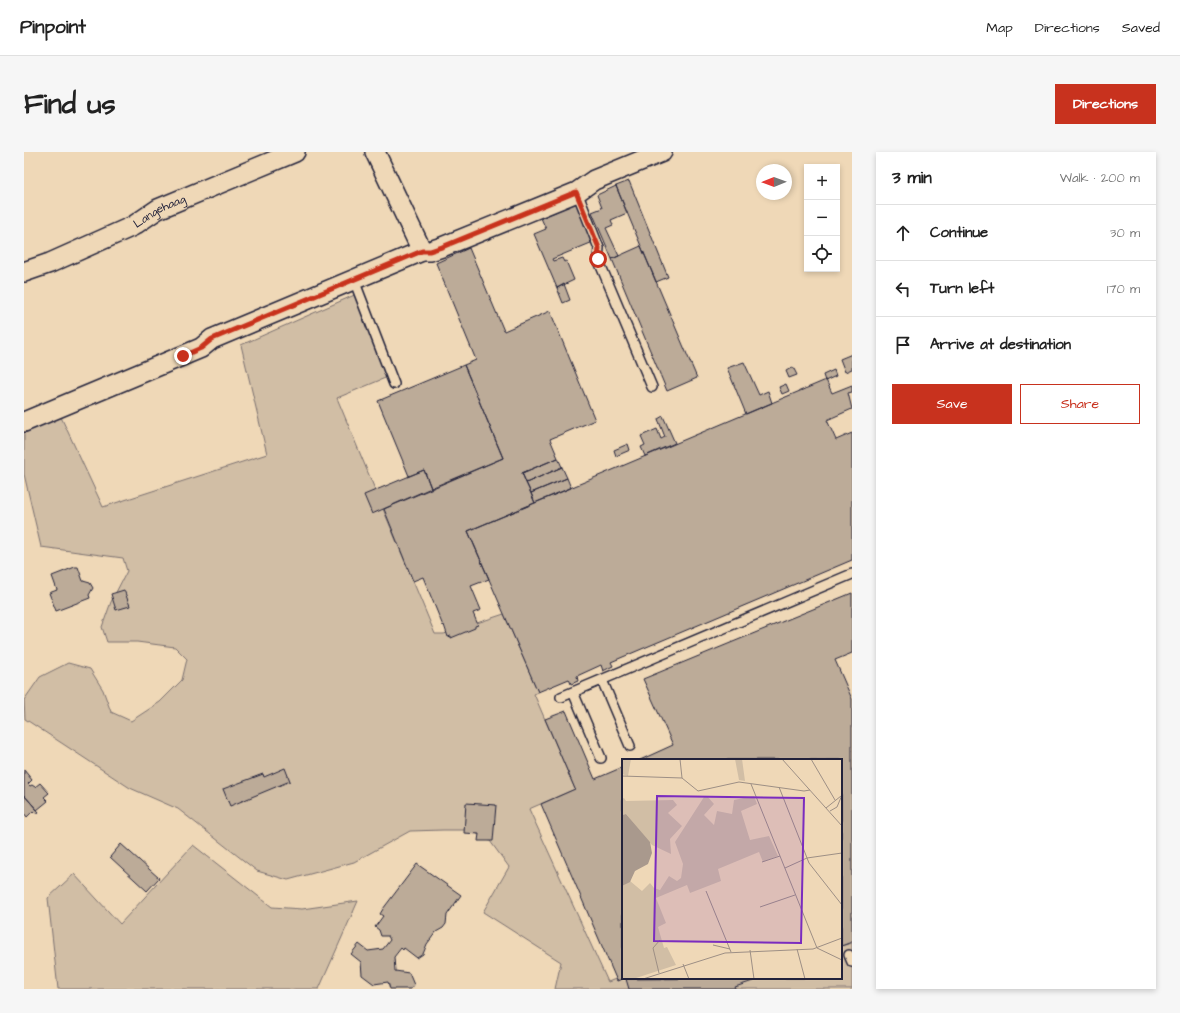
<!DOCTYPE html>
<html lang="en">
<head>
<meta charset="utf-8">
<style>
	:root { --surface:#fff; --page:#f6f6f6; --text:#222; --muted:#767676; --line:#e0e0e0; --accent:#c8321e }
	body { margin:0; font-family:"Architects Daughter",sans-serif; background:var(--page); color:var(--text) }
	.controls { position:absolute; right:12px; top:12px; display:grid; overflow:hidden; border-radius:0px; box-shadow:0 2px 6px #0003 }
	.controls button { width:36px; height:36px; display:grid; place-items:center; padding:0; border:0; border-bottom:1px solid var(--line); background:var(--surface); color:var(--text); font:20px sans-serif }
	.compass { position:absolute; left:732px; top:12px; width:36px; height:36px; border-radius:50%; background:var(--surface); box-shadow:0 2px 6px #0003; rotate:269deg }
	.stop { position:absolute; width:12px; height:12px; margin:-9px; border:3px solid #c8321e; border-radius:50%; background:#fff }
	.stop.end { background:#c8321e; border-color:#fff; box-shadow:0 1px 4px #0008 }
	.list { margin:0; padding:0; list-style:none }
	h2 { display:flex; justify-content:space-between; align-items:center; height:52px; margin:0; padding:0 16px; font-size:17px }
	h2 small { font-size:13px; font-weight:400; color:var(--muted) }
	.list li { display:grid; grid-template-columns:26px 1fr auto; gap:12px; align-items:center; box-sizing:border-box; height:56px; padding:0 16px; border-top:1px solid var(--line) }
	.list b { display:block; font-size:15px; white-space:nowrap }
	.list em { font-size:13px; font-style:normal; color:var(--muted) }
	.actions { display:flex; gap:8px; padding:12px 16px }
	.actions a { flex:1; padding:9px 0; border:1px solid var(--accent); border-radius:0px; text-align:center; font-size:14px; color:var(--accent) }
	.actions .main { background:var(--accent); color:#fff }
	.icon { flex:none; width:22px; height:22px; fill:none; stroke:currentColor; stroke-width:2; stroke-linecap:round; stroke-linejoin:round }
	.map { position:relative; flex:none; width:828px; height:837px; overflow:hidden; border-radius:0px }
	header { display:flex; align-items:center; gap:24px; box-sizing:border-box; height:56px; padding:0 20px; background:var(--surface); border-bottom:1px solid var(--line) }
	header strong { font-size:19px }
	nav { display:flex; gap:22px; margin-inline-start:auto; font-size:14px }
	.intro { display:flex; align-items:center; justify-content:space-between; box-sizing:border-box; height:96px; padding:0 24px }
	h1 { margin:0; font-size:28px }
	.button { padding:10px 18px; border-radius:0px; background:var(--accent); color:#fff; font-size:14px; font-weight:700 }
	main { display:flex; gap:24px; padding:0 24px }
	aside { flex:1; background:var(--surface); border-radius:0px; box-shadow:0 2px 6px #0003 }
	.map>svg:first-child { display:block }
	.green { fill:#d1bea5; stroke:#7a7070 }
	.building { fill:#bcab98; stroke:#22223b }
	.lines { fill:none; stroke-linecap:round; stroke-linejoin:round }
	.service-casing { stroke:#22223b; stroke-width:12 }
	.minor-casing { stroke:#22223b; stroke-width:22 }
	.service { stroke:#efd8b7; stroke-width:9 }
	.minor { stroke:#efd8b7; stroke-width:19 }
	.route { stroke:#c8321e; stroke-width:5 }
	.labels { text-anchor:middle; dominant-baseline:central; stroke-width:3; stroke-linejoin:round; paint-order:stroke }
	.street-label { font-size:12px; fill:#22223b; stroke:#efd8b7 }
	.inset-road { fill:none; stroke:#9d8f85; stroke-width:1 }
	.view { fill:#7b2cbf; fill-opacity:0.15; stroke:#7b2cbf; stroke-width:2 }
	.inset-edge { fill:none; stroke:#22223b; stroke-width:2 }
</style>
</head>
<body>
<header>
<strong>Pinpoint</strong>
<nav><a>Map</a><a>Directions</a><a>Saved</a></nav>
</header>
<div class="intro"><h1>Find us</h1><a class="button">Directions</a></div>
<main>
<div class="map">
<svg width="828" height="837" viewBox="0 0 828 837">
	<rect width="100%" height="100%" fill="#efd8b7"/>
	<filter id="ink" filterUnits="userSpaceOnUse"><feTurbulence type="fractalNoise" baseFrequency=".025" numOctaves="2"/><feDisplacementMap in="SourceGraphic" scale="8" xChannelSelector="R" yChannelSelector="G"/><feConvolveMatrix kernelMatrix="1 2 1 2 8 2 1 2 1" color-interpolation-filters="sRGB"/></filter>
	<g filter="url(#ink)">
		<path class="green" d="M 335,141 L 366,224 L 313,246 L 411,482 L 420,482 L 480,462 L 514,540 L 510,542 L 551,637 L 505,657 L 584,830 L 599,824 L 599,826 L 817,826 L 817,794 L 828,791 L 828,837 L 531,837 L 537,810 L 459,760 L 485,715 L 466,689 L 446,678 L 419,678 L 386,679 L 330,710 L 264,728 L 233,719 L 154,657 L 106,636 L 1,567 L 0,548 L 16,525 L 44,511 L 66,517 L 79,538 L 87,560 L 107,569 L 136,550 L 158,528 L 163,507 L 151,495 L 113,490 L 83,490 L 78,475 L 87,450 L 103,419 L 99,406 L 17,395 L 0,322 L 0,280 L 37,265 L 79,355 L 243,302 L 217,193 Z
			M 169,693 L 248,755 L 278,757 L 334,749 L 295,837 L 34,837 L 24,746 L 50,722 L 96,772 Z"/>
		<path class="building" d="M 605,29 L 644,125 L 632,130 L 592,34 Z
			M 592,34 L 603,61 L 587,68 L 589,73 L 582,76 L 595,104 L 588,107 L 568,60 L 578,56 L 573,43 Z
			M 552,51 L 569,90 L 528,107 L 529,109 L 538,106 L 540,110 L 542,109 L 550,128 L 533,136 L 510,82 L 522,77 L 517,66 Z
			M 617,94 L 673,226 L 643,239 L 588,107 Z
			M 445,96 L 480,179 L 526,159 L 571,268 L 526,287 L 534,306 L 498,321 L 511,351 L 444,379 L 465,427 L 447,434 L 457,458 L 449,461 L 454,473 L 451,474 L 451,476 L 427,486 L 427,484 L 424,485 L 420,473 L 419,474 L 399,425 L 389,429 L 360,357 L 479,306 L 440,213 L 452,208 L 412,111 Z
			M 540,132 L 546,148 L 539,151 L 533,136 Z
			M 828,202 L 828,217 L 821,220 L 816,207 Z
			M 720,210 L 735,243 L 744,239 L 748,251 L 722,262 L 703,216 Z
			M 440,213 L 479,306 L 407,336 L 400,318 L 385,324 L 354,249 Z
			M 769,215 L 773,223 L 765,226 L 762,219 Z
			M 810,218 L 812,224 L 801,229 L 799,223 Z
			M 802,228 L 808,241 L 828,233 L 828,240 L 824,241 L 828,257 L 803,268 L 812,288 L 828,281 L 828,408 L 587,510 L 589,514 L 579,519 L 577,513 L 553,524 L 554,529 L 547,532 L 545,527 L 514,540 L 444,379 Z
			M 762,232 L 765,239 L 758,242 L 755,235 Z
			M 639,264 L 651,291 L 621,304 L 617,295 L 621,293 L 617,284 L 633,277 L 637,287 L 641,285 L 634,267 Z
			M 604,292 L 606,298 L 592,304 L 590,298 Z
			M 534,306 L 538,315 L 502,331 L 498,321 Z
			M 538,315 L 543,326 L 507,341 L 502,331 Z
			M 400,318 L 407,336 L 348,362 L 340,343 Z
			M 543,326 L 547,336 L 511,351 L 507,341 Z
			M 51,415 L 54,415 L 59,429 L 66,431 L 69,436 L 65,443 L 66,446 L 32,459 L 25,441 L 33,438 L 28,424 Z
			M 100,438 L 106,454 L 92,458 L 87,442 Z
			M 828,441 L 828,501 L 811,508 L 828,547 L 828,790 L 817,794 L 817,608 L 616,608 L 649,593 L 619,527 Z
			M 542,559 L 571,627 L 599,615 L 599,826 L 600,826 L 593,829 L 517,652 L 551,637 L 521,567 Z
			M 261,616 L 266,629 L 206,654 L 199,637 L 239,622 L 240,625 Z
			M 0,618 L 8,628 L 4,632 L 6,634 L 8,633 L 11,635 L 16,631 L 25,641 L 20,645 L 24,649 L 13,658 L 0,643 Z
			M 0,643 L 15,660 L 12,662 L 9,659 L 3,665 L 0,661 Z
			M 442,651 L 472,653 L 469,689 L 454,689 L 455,682 L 440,681 Z
			M 97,692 L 135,726 L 123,739 L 86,705 Z
			M 393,712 L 437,743 L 423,763 L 422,772 L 419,776 L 412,780 L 403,792 L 399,802 L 393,806 L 380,796 L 379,798 L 377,796 L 370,805 L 371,819 L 385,821 L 390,833 L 387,837 L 366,837 L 364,830 L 350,832 L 338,823 L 337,810 L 327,802 L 335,792 L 344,799 L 359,797 L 366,788 L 364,784 L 357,784 L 355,778 L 351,775 L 359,764 L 356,762 L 359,757 Z
			M 738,826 L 711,835 L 712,837 L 605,837 L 602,827 Z"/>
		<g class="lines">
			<defs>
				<path id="service" d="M 553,40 L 575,96 L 574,107 L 628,235
					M 330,128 L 370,232
					M 578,528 L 606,594
					M 549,540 L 577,606
					M 537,545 L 828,422
					M 825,803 L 828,810"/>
				<g id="minor">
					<path d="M 351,0 L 398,99"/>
					<path id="s1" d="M 0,120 L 26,111 L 109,74 L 134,57 L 271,0"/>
					<path d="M 0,270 L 177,196 L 188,187 L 398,99 L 406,99 L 418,95 L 553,40 L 570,28 L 638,0"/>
				</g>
			</defs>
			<use href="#service" class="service-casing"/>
			<use href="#minor" class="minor-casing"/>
			<use href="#service" class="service"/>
			<use href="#minor" class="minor"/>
		</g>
	</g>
	<g class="lines" filter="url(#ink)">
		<path class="route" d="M 159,204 L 177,196 L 188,187 L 398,99 L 406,99 L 418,95 L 552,40 L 575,96 L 574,107"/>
	</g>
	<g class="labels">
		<g class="street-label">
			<text stroke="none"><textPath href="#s1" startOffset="149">Langehaag</textPath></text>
		</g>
	</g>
	<g transform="translate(598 607)">
		<rect width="220" height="220" fill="#efd8b7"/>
		<path d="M 0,0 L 9,0 L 6,17 L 0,15 ZM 113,0 L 120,0 L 123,22 L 117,21 ZM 85,37 L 92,45 L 82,56 L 92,66 L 95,52 L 110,55 L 112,41 L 132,37 L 135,45 L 119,52 L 128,81 L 147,77 L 156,97 L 141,103 L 137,93 L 96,110 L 99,122 L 68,134 L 65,126 L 34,139 L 44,164 L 36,168 L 42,189 L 45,188 L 54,206 L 11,220 L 0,220 L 0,127 L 8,122 L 20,132 L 28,124 L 32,129 L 38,131 L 47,117 L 55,122 L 59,119 L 61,105 L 53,83 L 82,38 ZM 2,39 L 4,42 L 51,41 L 55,46 L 46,54 L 60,67 L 48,80 L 49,95 L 30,86 L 4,55 L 0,56 L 0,40 Z" fill="#d1bea5"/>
		<path d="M 4,55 L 28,83 L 30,94 L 26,105 L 13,112 L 8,123 L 0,127 L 0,56 Z" fill="#a9998d"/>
		<path class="inset-road" d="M 58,0 L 60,19M 160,0 L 220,67M 189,0 L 213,41M 0,17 L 60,19 L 76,32 L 117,23 L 182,32 L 188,31M 129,25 L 195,189M 157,28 L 187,104 L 220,146M 204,49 L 219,37M 208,52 L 215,48 L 220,36M 140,103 L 158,97M 163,109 L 185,99 L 220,94M 84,132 L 109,193M 138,148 L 173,136M 91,186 L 108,190M 195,189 L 220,201M 175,190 L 183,220M 128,191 L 132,220M 61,205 L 67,220M 37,214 L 31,189 L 38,181M 21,220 L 103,194 L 191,190 L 220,179"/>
		<path class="view" d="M 35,37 L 182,39 L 179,184 L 32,182 Z"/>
		<rect width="220" height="220" class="inset-edge"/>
	</g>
</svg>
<div class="controls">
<button>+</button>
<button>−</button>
<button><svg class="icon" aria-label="locate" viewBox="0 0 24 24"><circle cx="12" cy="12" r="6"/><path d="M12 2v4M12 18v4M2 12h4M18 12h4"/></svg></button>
</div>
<svg class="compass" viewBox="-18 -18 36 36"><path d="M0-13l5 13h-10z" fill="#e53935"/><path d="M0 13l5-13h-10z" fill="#767676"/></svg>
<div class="stop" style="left:574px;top:107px"></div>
<div class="stop end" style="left:159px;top:204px"></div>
</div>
<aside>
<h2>3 min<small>Walk · 200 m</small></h2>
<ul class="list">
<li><svg class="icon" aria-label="ahead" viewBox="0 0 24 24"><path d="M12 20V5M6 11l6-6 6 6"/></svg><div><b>Continue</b></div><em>30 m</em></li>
<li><svg class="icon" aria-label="left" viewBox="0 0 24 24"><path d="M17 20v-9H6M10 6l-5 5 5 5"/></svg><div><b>Turn left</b></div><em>170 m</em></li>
<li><svg class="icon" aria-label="arrive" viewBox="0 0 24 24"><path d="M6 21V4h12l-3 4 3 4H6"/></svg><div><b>Arrive at destination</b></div></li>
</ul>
<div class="actions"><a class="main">Save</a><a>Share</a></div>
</aside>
</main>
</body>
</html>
